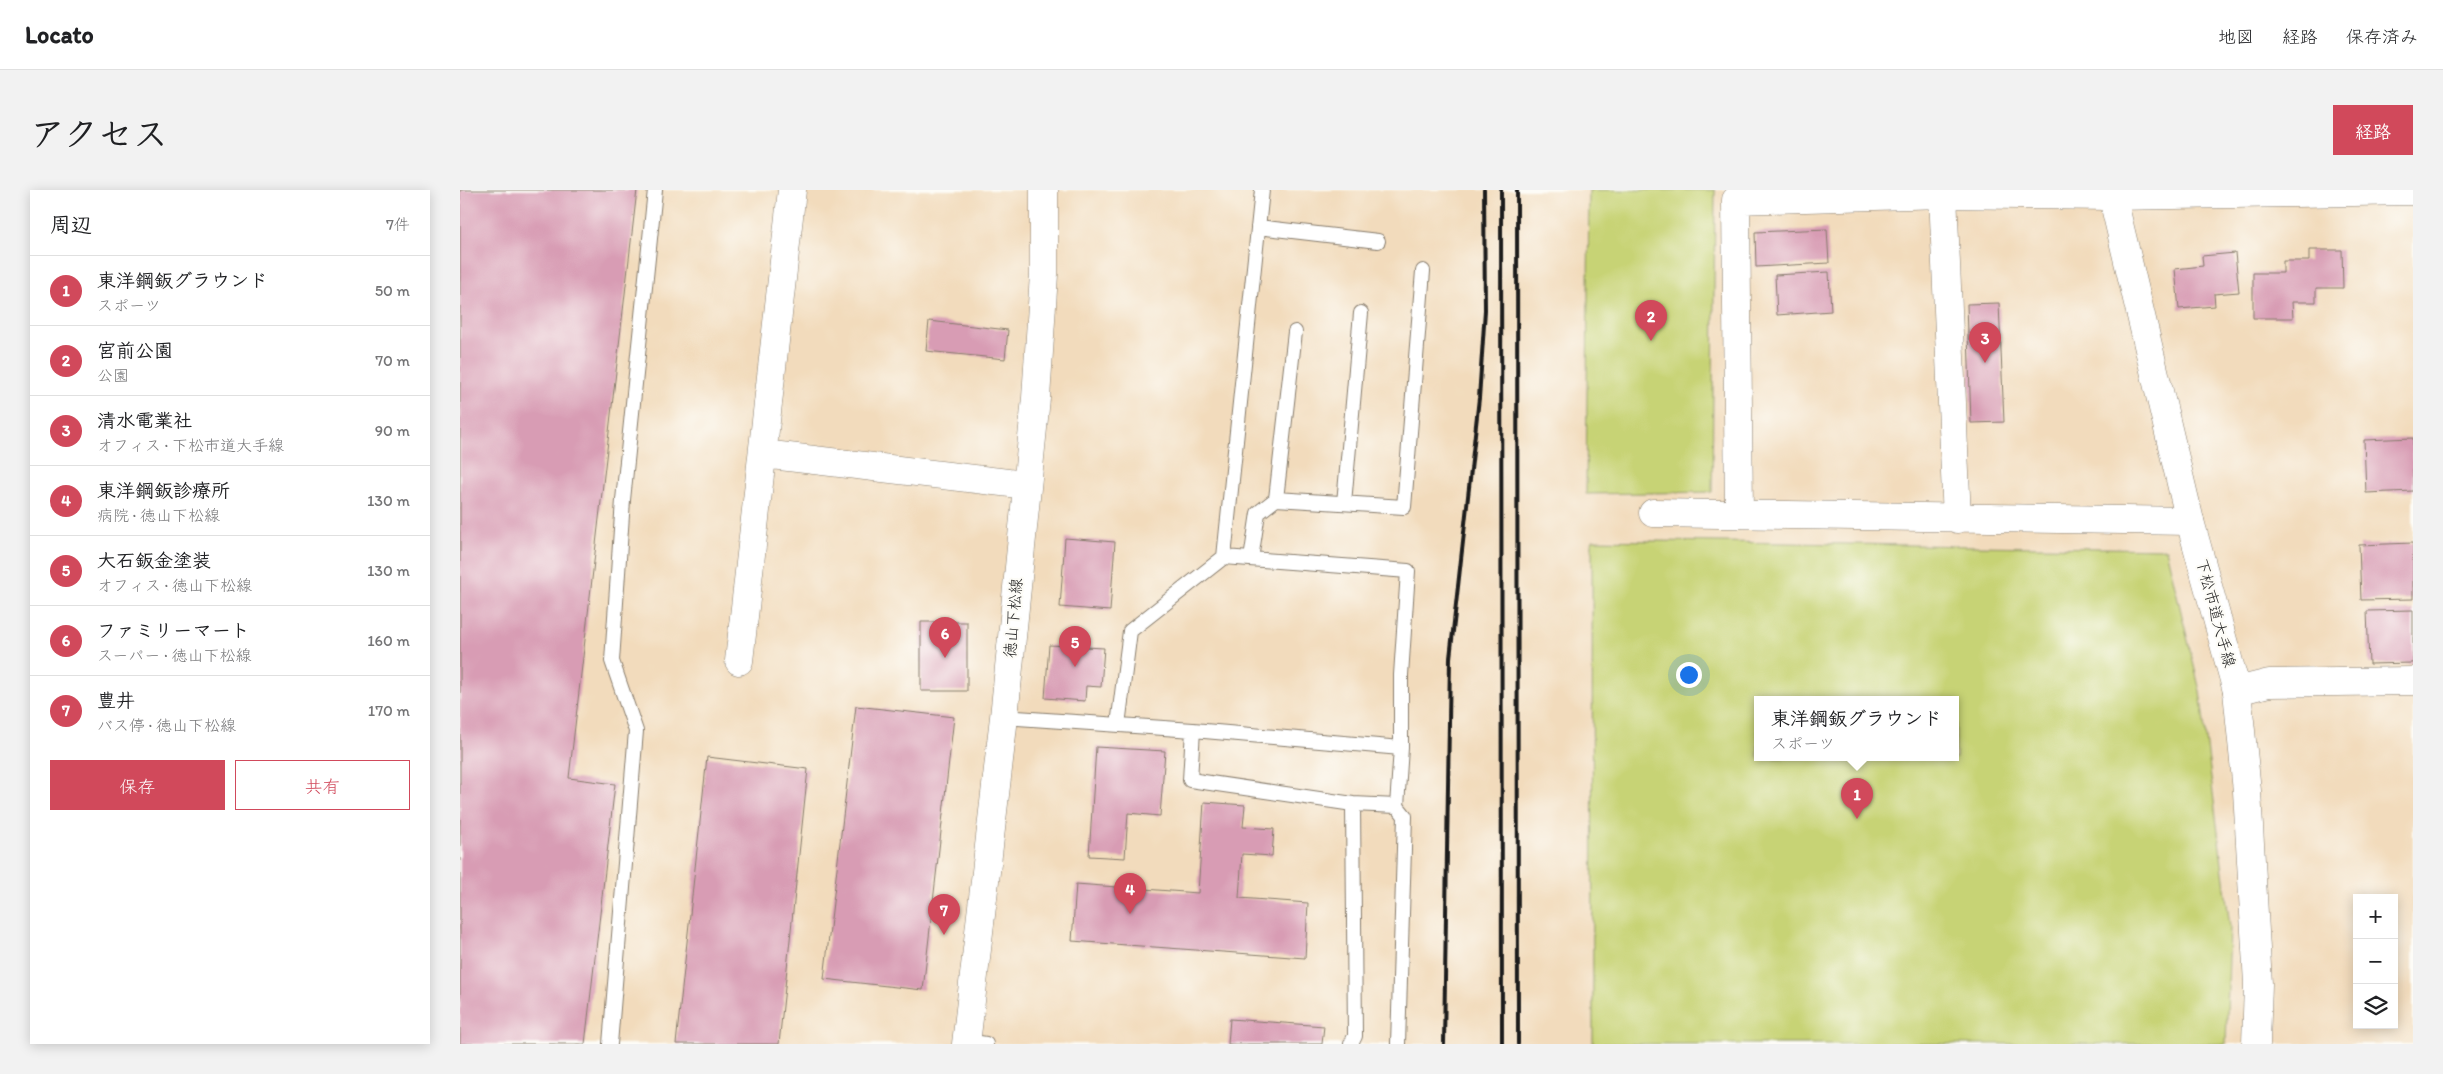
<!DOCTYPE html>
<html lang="ja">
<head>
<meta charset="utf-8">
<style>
	:root { --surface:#fff; --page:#f2f2f2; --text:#202124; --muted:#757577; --line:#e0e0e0; --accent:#d1495b }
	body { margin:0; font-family:Itim,"Klee One",sans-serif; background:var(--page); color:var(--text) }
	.controls { position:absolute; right:15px; bottom:15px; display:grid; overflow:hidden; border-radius:0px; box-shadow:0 2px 12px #0003 }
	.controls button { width:45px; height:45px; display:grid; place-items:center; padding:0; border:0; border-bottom:1px solid var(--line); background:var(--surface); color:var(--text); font:25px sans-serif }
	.you { position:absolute; left:1228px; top:484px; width:18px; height:18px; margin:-12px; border:4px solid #fff; border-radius:50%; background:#1a73e8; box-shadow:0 0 0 8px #1a73e833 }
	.badge { display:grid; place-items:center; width:32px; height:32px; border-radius:50%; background:var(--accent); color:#fff; font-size:16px; font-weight:700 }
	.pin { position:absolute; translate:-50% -41px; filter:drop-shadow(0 1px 2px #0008) }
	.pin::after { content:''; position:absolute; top:26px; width:18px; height:15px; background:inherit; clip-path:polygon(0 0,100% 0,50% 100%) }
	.popup { position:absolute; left:1294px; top:506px; width:205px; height:65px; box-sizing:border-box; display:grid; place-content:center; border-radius:0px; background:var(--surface); filter:drop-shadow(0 1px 4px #0005); font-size:16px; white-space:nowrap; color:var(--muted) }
	.popup b { font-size:19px; color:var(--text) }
	.popup::after { content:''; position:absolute; left:50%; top:100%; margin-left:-10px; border:10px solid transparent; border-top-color:var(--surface) }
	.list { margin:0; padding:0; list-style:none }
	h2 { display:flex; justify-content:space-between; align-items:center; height:65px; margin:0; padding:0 20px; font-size:21px }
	h2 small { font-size:16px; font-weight:400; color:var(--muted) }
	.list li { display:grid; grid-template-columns:32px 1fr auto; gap:15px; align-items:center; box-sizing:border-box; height:70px; padding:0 20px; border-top:1px solid var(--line) }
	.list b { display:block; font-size:19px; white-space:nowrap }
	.list p { margin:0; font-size:16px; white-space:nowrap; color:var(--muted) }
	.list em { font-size:16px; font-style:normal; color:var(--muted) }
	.actions { display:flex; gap:10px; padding:15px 20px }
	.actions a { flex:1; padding:11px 0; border:1px solid var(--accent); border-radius:0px; text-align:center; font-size:18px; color:var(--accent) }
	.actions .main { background:var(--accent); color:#fff }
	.icon { flex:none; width:28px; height:28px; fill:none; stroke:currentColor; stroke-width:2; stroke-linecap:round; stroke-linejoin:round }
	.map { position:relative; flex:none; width:1953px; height:854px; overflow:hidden; border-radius:0px }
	header { display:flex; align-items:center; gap:30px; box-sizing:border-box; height:70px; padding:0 25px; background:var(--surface); border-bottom:1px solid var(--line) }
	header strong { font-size:24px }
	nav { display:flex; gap:28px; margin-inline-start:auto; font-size:18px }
	.intro { display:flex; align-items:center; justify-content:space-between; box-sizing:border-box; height:120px; padding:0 30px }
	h1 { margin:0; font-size:35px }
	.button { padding:12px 22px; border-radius:0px; background:var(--accent); color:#fff; font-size:18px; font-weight:700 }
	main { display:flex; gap:30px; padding:0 30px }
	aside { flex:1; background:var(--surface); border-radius:0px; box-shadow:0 2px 12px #0003 }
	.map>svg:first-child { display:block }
	.green { fill:#c7d375; stroke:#727848; fill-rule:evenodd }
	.building { fill:#d89cb4 }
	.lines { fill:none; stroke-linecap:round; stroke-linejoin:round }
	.lane-casing { stroke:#877c6c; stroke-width:16 }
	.street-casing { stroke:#877c6c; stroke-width:29 }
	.secondary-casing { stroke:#877c6c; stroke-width:29 }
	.lane { stroke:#fff; stroke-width:14 }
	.street { stroke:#fff; stroke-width:28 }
	.secondary { stroke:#fff; stroke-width:28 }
	.rail { stroke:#1c1c1c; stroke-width:4 }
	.labels { text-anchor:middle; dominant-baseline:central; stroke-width:4.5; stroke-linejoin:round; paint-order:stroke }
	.street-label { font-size:16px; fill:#1c1c1c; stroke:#fdfcf7 }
</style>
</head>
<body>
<header>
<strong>Locato</strong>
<nav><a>地図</a><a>経路</a><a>保存済み</a></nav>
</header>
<div class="intro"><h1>アクセス</h1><a class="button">経路</a></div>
<main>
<aside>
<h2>周辺<small>7件</small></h2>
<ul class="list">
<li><span class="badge">1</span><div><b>東洋鋼鈑グラウンド</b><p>スポーツ</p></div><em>50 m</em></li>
<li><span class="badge">2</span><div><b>宮前公園</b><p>公園</p></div><em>70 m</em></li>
<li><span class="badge">3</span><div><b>清水電業社</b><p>オフィス · 下松市道大手線</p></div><em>90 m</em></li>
<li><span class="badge">4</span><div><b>東洋鋼鈑診療所</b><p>病院 · 徳山下松線</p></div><em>130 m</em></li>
<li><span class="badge">5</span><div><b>大石鈑金塗装</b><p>オフィス · 徳山下松線</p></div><em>130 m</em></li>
<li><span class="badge">6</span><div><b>ファミリーマート</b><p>スーパー · 徳山下松線</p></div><em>160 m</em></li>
<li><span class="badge">7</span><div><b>豊井</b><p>バス停 · 徳山下松線</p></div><em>170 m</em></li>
</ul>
<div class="actions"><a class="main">保存</a><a>共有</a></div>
</aside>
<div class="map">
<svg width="1953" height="854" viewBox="0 0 1953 854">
	<rect width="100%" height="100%" fill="#fdfcf7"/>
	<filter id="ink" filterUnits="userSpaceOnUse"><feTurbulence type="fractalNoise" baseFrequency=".02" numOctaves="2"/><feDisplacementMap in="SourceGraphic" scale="10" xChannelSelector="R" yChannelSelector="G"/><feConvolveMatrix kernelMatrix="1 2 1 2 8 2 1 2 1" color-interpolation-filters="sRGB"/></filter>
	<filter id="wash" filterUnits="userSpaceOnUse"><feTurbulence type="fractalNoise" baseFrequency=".0096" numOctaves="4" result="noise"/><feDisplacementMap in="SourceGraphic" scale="20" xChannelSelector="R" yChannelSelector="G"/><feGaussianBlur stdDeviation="1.12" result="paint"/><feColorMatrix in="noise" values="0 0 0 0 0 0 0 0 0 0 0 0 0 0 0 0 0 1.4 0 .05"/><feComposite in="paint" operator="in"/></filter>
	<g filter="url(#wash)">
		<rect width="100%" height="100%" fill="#f2dbbc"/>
		<path class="green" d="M 1129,0 L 1255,0 L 1252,302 L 1126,304 Z
			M 1132,350 L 1706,359 L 1740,501 L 1770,737 L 1766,854 L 1133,854 ZM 1298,510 L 1496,510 L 1496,568 L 1298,568 Z"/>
		<g id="blocks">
			<path class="building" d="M 0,0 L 177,0 L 109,588 L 155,594 L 125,854 L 0,854 Z
				M 1367,39 L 1369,73 L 1296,77 L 1295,42 Z
				M 1849,60 L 1882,60 L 1883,98 L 1856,98 L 1856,112 L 1832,112 L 1833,128 L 1793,128 L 1793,83 L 1823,83 L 1823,71 L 1849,71 Z
				M 1775,63 L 1779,102 L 1754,104 L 1755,116 L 1719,119 L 1715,79 L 1743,76 L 1742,66 Z
				M 1369,82 L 1371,121 L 1317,125 L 1315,85 Z
				M 1539,113 L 1544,232 L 1511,233 L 1507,114 Z
				M 469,131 L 548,140 L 545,169 L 466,161 Z
				M 1953,248 L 1953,301 L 1906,303 L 1904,250 Z
				M 605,348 L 655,352 L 650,421 L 600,417 Z
				M 1953,353 L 1953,409 L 1901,410 L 1899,355 Z
				M 1953,420 L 1953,473 L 1909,474 L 1907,421 Z
				M 461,432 L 507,432 L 507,501 L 461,501 Z
				M 589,455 L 644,458 L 641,497 L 626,496 L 625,511 L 585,508 Z
				M 396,516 L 494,527 L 463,800 L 364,789 Z
				M 636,557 L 705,561 L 700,626 L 668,623 L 665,668 L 629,666 Z
				M 247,567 L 348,579 L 319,854 L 216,854 Z
				M 744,612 L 785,615 L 783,637 L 814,639 L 812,666 L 782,664 L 779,708 L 848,713 L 845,768 L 612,751 L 616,694 L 738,703 Z
				M 770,829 L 864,836 L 862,854 L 768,854 Z"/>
		</g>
	</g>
	<g filter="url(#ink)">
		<use href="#blocks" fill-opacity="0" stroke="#877c6c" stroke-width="1"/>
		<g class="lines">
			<defs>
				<path id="lane" d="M 798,37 L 918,51
					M 816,309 L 835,142
					M 884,313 L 901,123
					M 764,367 L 802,0
					M 791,369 L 798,323 L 816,309 L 944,317 L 963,81
					M 544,527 L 733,540 L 941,558 L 937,616 L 945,626 L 938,854
					M 658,535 L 670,441 L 764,367 L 948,381 L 941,485 L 941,558
					M 733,540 L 730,590 L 893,614 L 937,616
					M 506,851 L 526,854
					M 150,854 L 176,541 L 152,471 L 163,310 L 195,0
					M 891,854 L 895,846 L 893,614"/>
				<path id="street" d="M 1483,4 L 1497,329
					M 303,264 L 566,295
					M 1193,323 L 1730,331
					M 1279,323 L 1276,10 L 1483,4 L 1653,6 L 1953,1
					M 279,471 L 332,0
					M 1777,501 L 1809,493 L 1953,491"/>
				<path id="secondary" d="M 1651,0 L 1730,331 L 1777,501 L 1787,601 L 1798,794 L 1796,854
					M 506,854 L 544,527 L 576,208 L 584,84 L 584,0"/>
			</defs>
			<use href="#lane" class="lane-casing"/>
			<use href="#street" class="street-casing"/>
			<use href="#secondary" class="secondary-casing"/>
			<use href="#lane" class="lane"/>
			<use href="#street" class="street"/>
			<use href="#secondary" class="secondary"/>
			<path class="rail" d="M 1041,0 L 1042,854
				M 1057,0 L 1058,854
				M 984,854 L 990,468 L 1019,208 L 1025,120 L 1024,0"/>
		</g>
	</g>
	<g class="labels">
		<g class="street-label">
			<text transform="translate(1756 423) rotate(75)">下松市道大手線</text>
			<text transform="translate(553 428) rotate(-85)">徳山下松線</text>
		</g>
	</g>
</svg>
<div class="controls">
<button>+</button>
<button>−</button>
<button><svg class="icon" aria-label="layers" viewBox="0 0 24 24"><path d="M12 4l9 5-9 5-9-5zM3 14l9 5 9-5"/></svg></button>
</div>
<div class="you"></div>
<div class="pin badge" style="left:1397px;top:629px">1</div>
<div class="popup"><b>東洋鋼鈑グラウンド</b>スポーツ</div>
<div class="pin badge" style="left:1191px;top:151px">2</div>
<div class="pin badge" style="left:1525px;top:173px">3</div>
<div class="pin badge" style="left:670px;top:724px">4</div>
<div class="pin badge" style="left:615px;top:477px">5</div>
<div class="pin badge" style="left:485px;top:468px">6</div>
<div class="pin badge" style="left:484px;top:745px">7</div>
</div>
</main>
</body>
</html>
